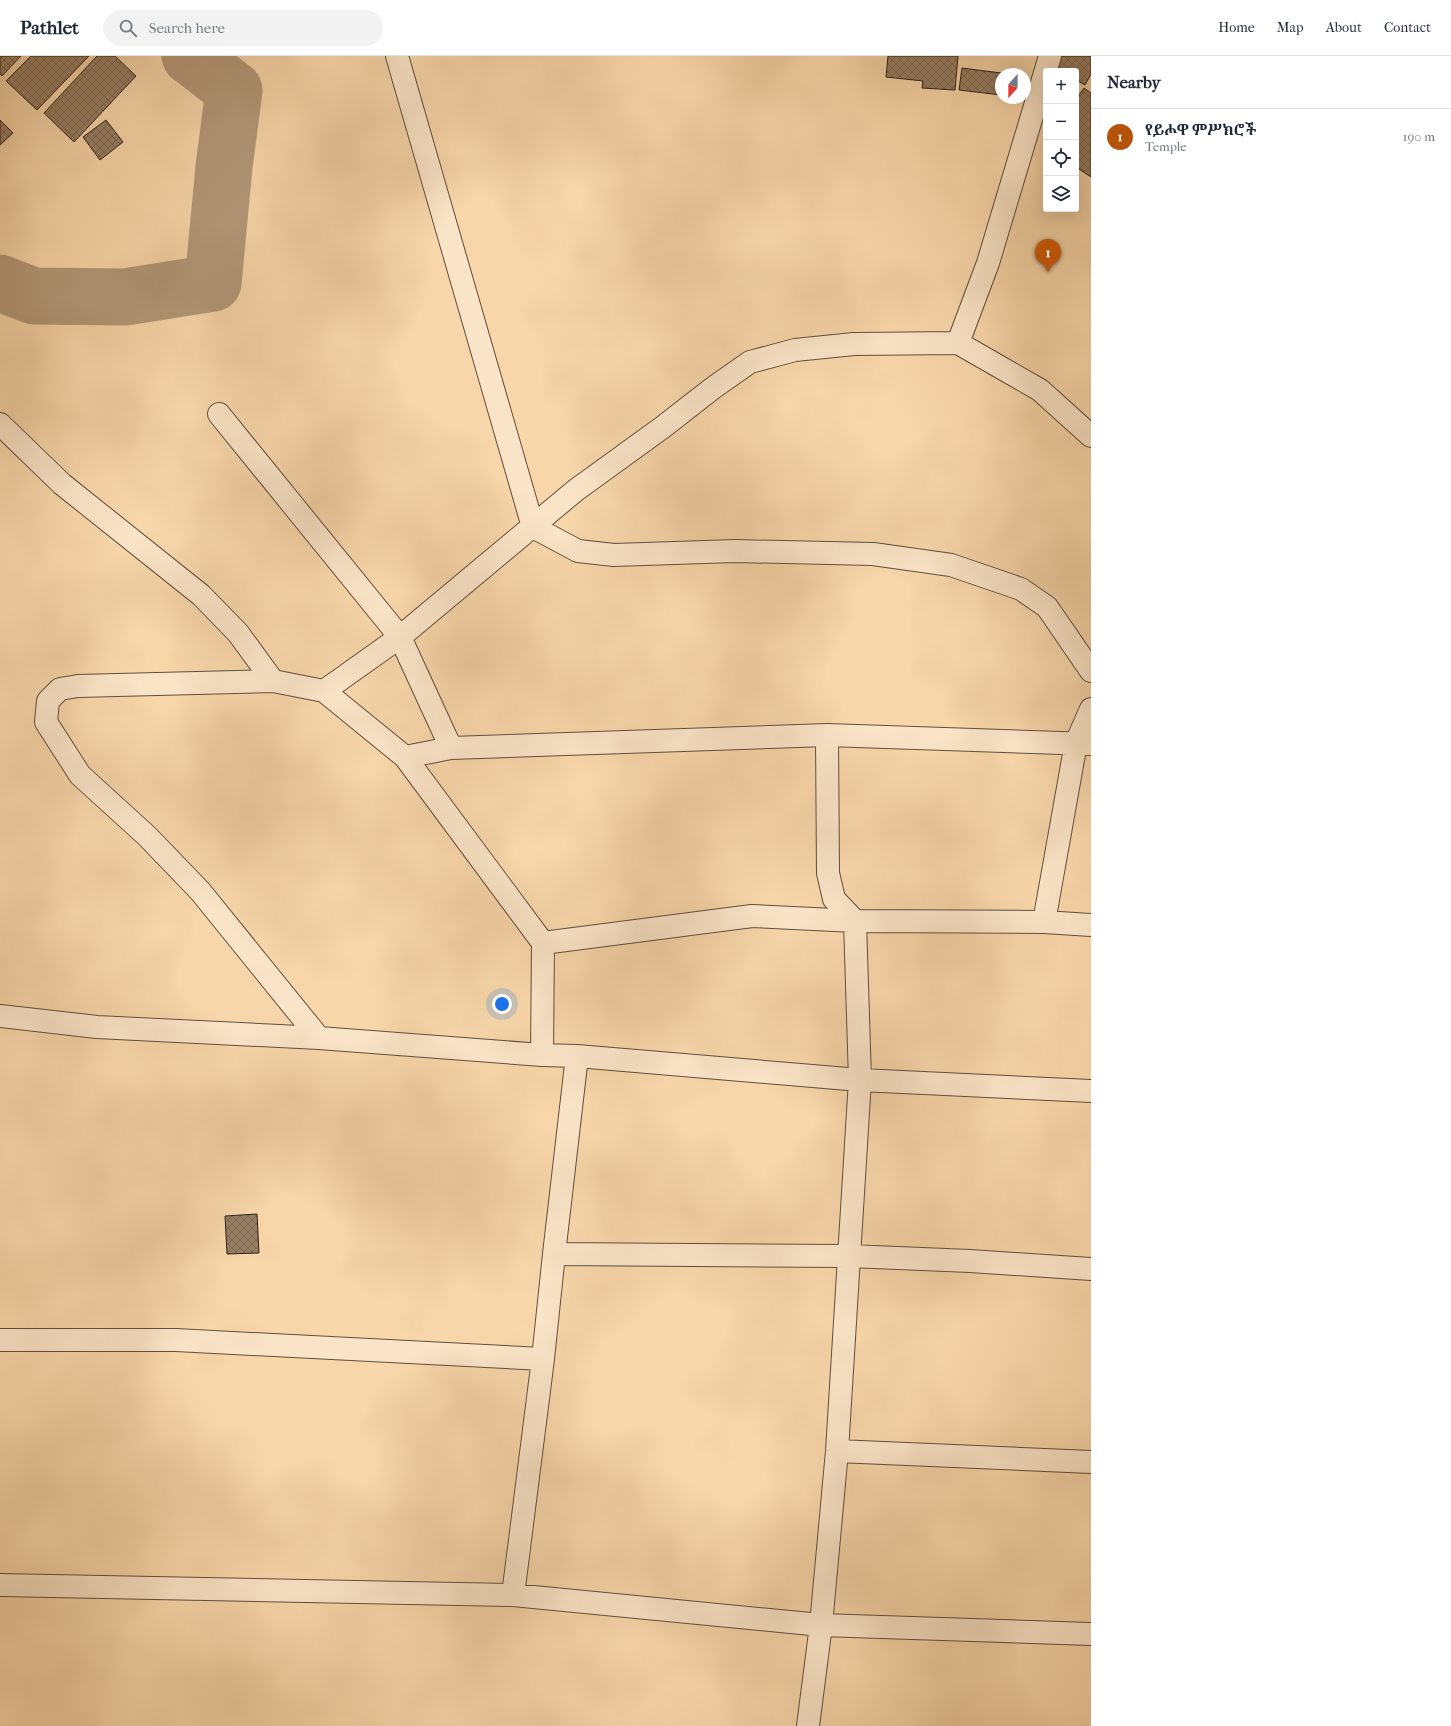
<!DOCTYPE html>
<html lang="en">
<head>
<meta charset="utf-8">
<style>
	:root { --surface:#fff; --page:#f2f2f3; --text:#1f2937; --muted:#747a83; --line:#e0e1e3; --accent:#b45309 }
	body { margin:0; font-family:"IM FELL French Canon","Noto Serif Ethiopic",serif; background:var(--page); color:var(--text) }
	.controls { position:absolute; right:12px; top:12px; display:grid; overflow:hidden; border-radius:4px; box-shadow:0 4px 16px #0002 }
	.controls button { width:36px; height:36px; display:grid; place-items:center; padding:0; border:0; border-bottom:1px solid var(--line); background:var(--surface); color:var(--text); font:20px sans-serif }
	.compass { position:absolute; left:995px; top:12px; width:36px; height:36px; border-radius:50%; background:var(--surface); box-shadow:0 4px 16px #0002; rotate:201deg }
	.you { position:absolute; left:502px; top:948px; width:14px; height:14px; margin:-10px; border:3px solid #fff; border-radius:50%; background:#1a73e8; box-shadow:0 0 0 6px #1a73e833 }
	.badge { display:grid; place-items:center; width:26px; height:26px; border-radius:50%; background:var(--accent); color:#fff; font-size:13px; font-weight:700 }
	.pin { position:absolute; translate:-50% -33px; filter:drop-shadow(0 1px 2px #0008) }
	.pin::after { content:''; position:absolute; top:21px; width:14px; height:12px; background:inherit; clip-path:polygon(0 0,100% 0,50% 100%) }
	.list { margin:0; padding:0; list-style:none }
	h2 { display:flex; justify-content:space-between; align-items:center; height:52px; margin:0; padding:0 16px; font-size:17px }
	h2 small { font-size:13px; font-weight:400; color:var(--muted) }
	.list li { display:grid; grid-template-columns:26px 1fr auto; gap:12px; align-items:center; box-sizing:border-box; height:56px; padding:0 16px; border-top:1px solid var(--line) }
	.list b { display:block; font-size:15px; white-space:nowrap }
	.list p { margin:0; font-size:13px; white-space:nowrap; color:var(--muted) }
	.list em { font-size:13px; font-style:normal; color:var(--muted) }
	.icon { flex:none; width:22px; height:22px; fill:none; stroke:currentColor; stroke-width:2; stroke-linecap:round; stroke-linejoin:round }
	.map { position:relative; flex:none; width:1091px; height:1670px; overflow:hidden }
	header { display:flex; align-items:center; gap:24px; box-sizing:border-box; height:56px; padding:0 20px; background:var(--surface); border-bottom:1px solid var(--line) }
	header strong { font-size:19px }
	nav { display:flex; gap:22px; margin-inline-start:auto; font-size:14px }
	.search { width:280px; height:36px; background:var(--page); display:flex; align-items:center; gap:10px; box-sizing:border-box; padding:0 14px; border-radius:22px; color:var(--muted); font-size:15px }
	main { display:flex }
	aside { flex:1; background:var(--surface) }
	.map>svg:first-child { display:block }
	.lines { fill:none; stroke-linecap:round; stroke-linejoin:round }
	.river { stroke:#b39878; stroke-width:57 }
	.building { fill:url(#building-cross-hatch); stroke:#2f2119 }
	.street-casing { stroke:#614e3d; stroke-width:24 }
	.street { stroke:#fae4c7; stroke-width:22 }
</style>
</head>
<body>
<header>
<strong>Pathlet</strong>
<div class="search"><svg class="icon" aria-label="search" viewBox="0 0 24 24"><circle cx="10" cy="10" r="6"/><path d="M15 15l6 6"/></svg>Search here</div>
<nav><a>Home</a><a>Map</a><a>About</a><a>Contact</a></nav>
</header>
<main>
<div class="map">
<svg width="1091" height="1670" viewBox="0 0 1091 1670">
	<defs>
		<pattern id="building-cross-hatch" width="8" height="8" patternUnits="userSpaceOnUse"><rect width="8" height="8" fill="#977f64"/><path d="M0 0l8 8M0 8l8-8" fill="none" stroke="#7c6852"/></pattern>
	</defs>
	<rect width="100%" height="100%" fill="#f7d6a9"/>
	<filter id="stains"><feTurbulence type="fractalNoise" baseFrequency=".005" numOctaves="4"/><feColorMatrix values="0 0 0 0 .2 0 0 0 0 .09 0 0 0 0 .02 0 0 0 .5 -.17"/></filter>
	<radialGradient id="worn" r=".72"><stop offset=".6" stop-color="#630" stop-opacity="0"/><stop offset="1" stop-color="#630" stop-opacity=".3"/></radialGradient>
	<g class="lines">
		<path class="river" d="M 0,227 L 34,240 L 125,241 L 213,227 L 224,111 L 234,34 L 190,0"/>
	</g>
	<path class="building" d="M 0,0 L 21,0 L 2,20 L 0,18 Z
		M 31,0 L 89,0 L 37,54 L 6,25 Z
		M 97,0 L 115,0 L 136,20 L 74,86 L 44,57 Z
		M 888,0 L 958,0 L 955,34 L 922,32 L 923,25 L 886,21 Z
		M 1062,0 L 1091,0 L 1091,18 L 1085,29 L 1076,24 L 1076,15 L 1059,15 L 1055,13 Z
		M 962,12 L 1009,18 L 1001,18 L 1001,39 L 959,34 Z
		M 1084,32 L 1091,37 L 1091,121 L 1076,111 L 1076,43 Z
		M 0,64 L 13,77 L 0,89 Z
		M 106,64 L 123,86 L 100,104 L 83,81 Z
		M 257,1158 L 259,1197 L 227,1198 L 225,1160 Z"/>
	<g class="lines">
		<defs>
			<path id="street" d="M 397,0 L 533,471 L 578,495 L 614,499 L 735,495 L 873,498 L 951,509 L 1021,533 L 1047,551 L 1091,615
				M 1050,0 L 988,207 L 958,287 L 1040,334 L 1091,380
				M 219,358 L 400,581 L 451,692
				M 0,368 L 62,428 L 201,539 L 238,577 L 273,625 L 324,635 L 405,701 L 543,887 L 542,999
				M 273,625 L 78,630 L 60,633 L 48,645 L 46,666 L 80,719 L 147,780 L 200,835 L 319,982
				M 324,635 L 400,581 L 576,434 L 663,371 L 713,332 L 750,306 L 795,294 L 854,288 L 958,287
				M 405,701 L 451,692 L 827,679
				M 1044,866 L 1076,687 L 1091,653
				M 543,887 L 752,860 L 855,865 L 1044,866 L 1091,869
				M 0,960 L 97,971 L 319,982 L 542,999 L 577,1000 L 860,1024 L 1091,1035
				M 554,1198 L 849,1200 L 970,1205 L 1091,1213
				M 0,1284 L 176,1284 L 543,1303
				M 837,1395 L 1091,1406
				M 0,1529 L 513,1539 L 821,1569 L 1091,1578
				M 513,1539 L 543,1303 L 554,1198 L 577,1000
				M 808,1670 L 821,1569 L 837,1395 L 860,1024 L 855,865 L 834,843 L 828,817 L 827,679 L 1091,688"/>
		</defs>
		<use href="#street" class="street-casing"/>
		<use href="#street" class="street"/>
	</g>
	<rect width="100%" height="100%" filter="url(#stains)"/>
	<rect width="100%" height="100%" fill="url(#worn)"/>
</svg>
<div class="controls">
<button>+</button>
<button>−</button>
<button><svg class="icon" aria-label="locate" viewBox="0 0 24 24"><circle cx="12" cy="12" r="6"/><path d="M12 2v4M12 18v4M2 12h4M18 12h4"/></svg></button>
<button><svg class="icon" aria-label="layers" viewBox="0 0 24 24"><path d="M12 4l9 5-9 5-9-5zM3 14l9 5 9-5"/></svg></button>
</div>
<svg class="compass" viewBox="-18 -18 36 36"><path d="M0-13l5 13h-10z" fill="#e53935"/><path d="M0 13l5-13h-10z" fill="#747a83"/></svg>
<div class="you"></div>
<div class="pin badge" style="left:1048px;top:216px">1</div>
</div>
<aside>
<h2>Nearby<small></small></h2>
<ul class="list">
<li><span class="badge">1</span><div><b>የይሖዋ ምሥክሮች</b><p>Temple</p></div><em>190 m</em></li>
</ul>
</aside>
</main>
</body>
</html>
